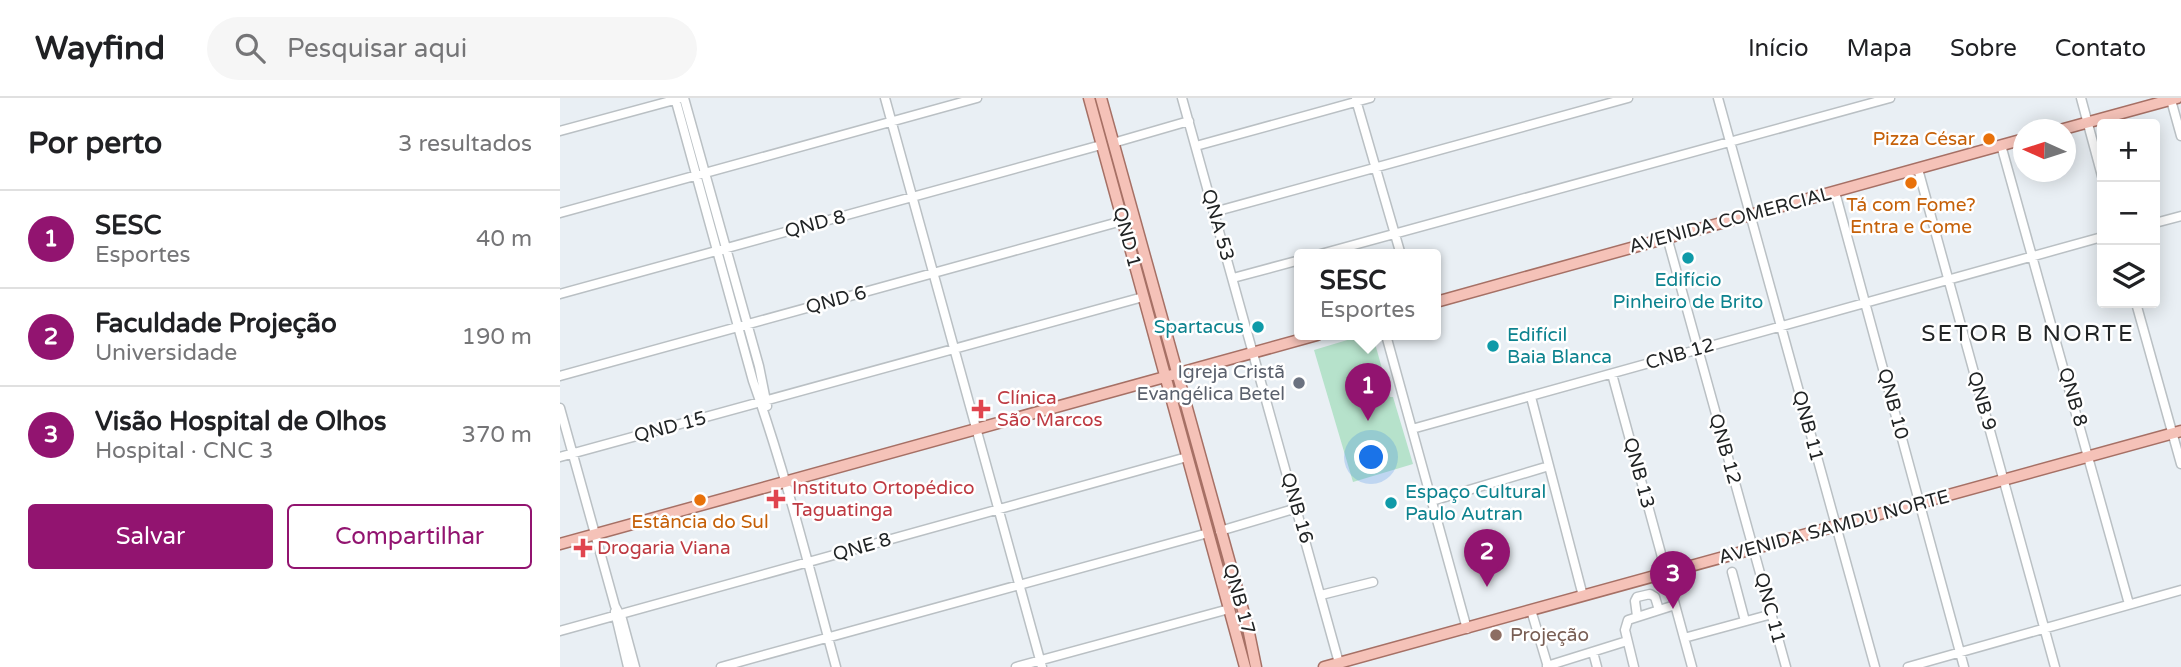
<!DOCTYPE html>
<html lang="pt">
<head>
<meta charset="utf-8">
<style>
	:root { --surface:#fff; --page:#f6f6f6; --text:#202124; --muted:#757577; --line:#e0e0e0; --accent:#921470 }
	body { margin:0; font-family:"Varela Round",sans-serif; background:var(--page); color:var(--text) }
	.controls { position:absolute; right:21px; top:21px; display:grid; overflow:hidden; border-radius:7px; box-shadow:0 4px 18px #0003 }
	.controls button { width:63px; height:63px; display:grid; place-items:center; padding:0; border:0; border-bottom:2px solid var(--line); background:var(--surface); color:var(--text); font:35px sans-serif }
	.compass { position:absolute; left:1453px; top:21px; width:63px; height:63px; border-radius:50%; background:var(--surface); box-shadow:0 4px 18px #0003; rotate:273deg }
	.you { position:absolute; left:812px; top:360px; width:24px; height:24px; margin:-18px; border:5px solid #fff; border-radius:50%; background:#1a73e8; box-shadow:0 0 0 10px #1a73e833 }
	.badge { display:grid; place-items:center; width:46px; height:46px; border-radius:50%; background:var(--accent); color:#fff; font-size:23px; font-weight:700 }
	.pin { position:absolute; translate:-50% -58px; filter:drop-shadow(0 2px 4px #0008) }
	.pin::after { content:''; position:absolute; top:37px; width:24px; height:21px; background:inherit; clip-path:polygon(0 0,100% 0,50% 100%) }
	.popup { position:absolute; left:734px; top:151px; width:147px; height:91px; box-sizing:border-box; display:grid; place-content:center; border-radius:7px; background:var(--surface); filter:drop-shadow(0 2px 5px #0005); font-size:23px; white-space:nowrap; color:var(--muted) }
	.popup b { font-size:26px; color:var(--text) }
	.popup::after { content:''; position:absolute; left:50%; top:100%; margin-left:-14px; border:14px solid transparent; border-top-color:var(--surface) }
	.list { margin:0; padding:0; list-style:none }
	h2 { display:flex; justify-content:space-between; align-items:center; height:91px; margin:0; padding:0 28px; font-size:30px }
	h2 small { font-size:23px; font-weight:400; color:var(--muted) }
	.list li { display:grid; grid-template-columns:46px 1fr auto; gap:21px; align-items:center; box-sizing:border-box; height:98px; padding:0 28px; border-top:2px solid var(--line) }
	.list b { display:block; font-size:26px; white-space:nowrap }
	.list p { margin:0; font-size:23px; white-space:nowrap; color:var(--muted) }
	.list em { font-size:23px; font-style:normal; color:var(--muted) }
	.actions { display:flex; gap:14px; padding:21px 28px }
	.actions a { flex:1; padding:16px 0; border:2px solid var(--accent); border-radius:7px; text-align:center; font-size:24px; color:var(--accent) }
	.actions .main { background:var(--accent); color:#fff }
	.icon { flex:none; width:38px; height:38px; fill:none; stroke:currentColor; stroke-width:2; stroke-linecap:round; stroke-linejoin:round }
	.map { position:relative; flex:none; width:1621px; height:569px; overflow:hidden }
	header { display:flex; align-items:center; gap:42px; box-sizing:border-box; height:98px; padding:0 35px; background:var(--surface); border-bottom:2px solid var(--line) }
	header strong { font-size:33px }
	nav { display:flex; gap:38px; margin-inline-start:auto; font-size:24px }
	.search { width:490px; height:63px; background:var(--page); display:flex; align-items:center; gap:18px; box-sizing:border-box; padding:0 24px; border-radius:38px; color:var(--muted); font-size:26px }
	main { display:flex }
	aside { flex:1; background:var(--surface) }
	.map>svg:first-child { display:block }
	.green { fill:#b6e2cb }
	.lines { fill:none; stroke-linecap:round; stroke-linejoin:round }
	.minor-casing { stroke:#bac0c4; stroke-width:11 }
	.major-casing { stroke:#a67065; stroke-width:13 }
	.minor { stroke:#fff; stroke-width:8 }
	.major { stroke:#f5c2b8; stroke-width:10 }
	.food-dot { fill:#e8710a; stroke:#fff; stroke-width:2.5 }
	.culture-dot { fill:#0f9aa8; stroke:#fff; stroke-width:2.5 }
	.worship-dot { fill:#6b7280; stroke:#fff; stroke-width:2.5 }
	.health-dot { fill:#e0444e; stroke:#fff; stroke-width:2.5 }
	.education-dot { fill:#8d6e63; stroke:#fff; stroke-width:2.5 }
	.labels { text-anchor:middle; dominant-baseline:central; stroke-width:5; stroke-linejoin:round; paint-order:stroke }
	.food-label { font-size:19px; fill:#c56008; stroke:#fff }
	.street-label { font-size:19px; fill:#212425; stroke:#fff }
	.culture-label { font-size:19px; fill:#0d838f; stroke:#fff; text-anchor:start }
	.worship-label { font-size:19px; fill:#5b616d; stroke:#fff; text-anchor:end }
	.health-label { font-size:19px; fill:#be3a42; stroke:#fff; text-anchor:start }
	.education-label { font-size:19px; fill:#785e54; stroke:#fff; text-anchor:start }
	.quarter-label { font-size:23px; letter-spacing:2px; fill:#212425; stroke:#fff }
</style>
</head>
<body>
<header>
<strong>Wayfind</strong>
<div class="search"><svg class="icon" aria-label="search" viewBox="0 0 24 24"><circle cx="10" cy="10" r="6"/><path d="M15 15l6 6"/></svg>Pesquisar aqui</div>
<nav><a>Início</a><a>Mapa</a><a>Sobre</a><a>Contato</a></nav>
</header>
<main>
<aside>
<h2>Por perto<small>3 resultados</small></h2>
<ul class="list">
<li><span class="badge">1</span><div><b>SESC</b><p>Esportes</p></div><em>40 m</em></li>
<li><span class="badge">2</span><div><b>Faculdade Projeção</b><p>Universidade</p></div><em>190 m</em></li>
<li><span class="badge">3</span><div><b>Visão Hospital de Olhos</b><p>Hospital · CNC 3</p></div><em>370 m</em></li>
</ul>
<div class="actions"><a class="main">Salvar</a><a>Compartilhar</a></div>
</aside>
<div class="map">
<svg width="1621" height="569" viewBox="0 0 1621 569">
	<rect width="100%" height="100%" fill="#e9eff4"/>
	<path class="green" d="M 804,237 L 817,237 L 818,240 L 814,242 L 830,299 L 833,299 L 853,366 L 793,384 L 754,252 Z"/>
	<g class="lines">
		<defs>
			<path id="minor" d="M 115,0 L 193,283 C 226,376 250,473 276,569
				M 124,0 L 199,268 L 207,308
				M 325,0 L 482,569
				M 622,0 L 779,565
				M 1158,0 L 1315,569
				M 1521,0 L 1542,78
				M 796,2 L 841,157
				M 1611,2 L 1621,38
				M 0,33 L 118,1
				M 553,45 L 629,23
				M 1441,47 L 1569,506
				M 636,48 L 810,0
				M 1358,71 L 1495,569
				M 1275,94 L 1404,569
				M 654,114 L 1068,0
				M 0,115 L 417,0
				M 1595,125 L 1621,118
				M 1107,139 L 1226,569
				M 757,157 L 1330,0
				M 673,180 L 740,162
				M 0,196 L 541,47
				M 1576,205 L 1621,366
				M 826,237 L 907,531
				M 1052,276 L 1132,569
				M 0,278 L 562,123
				M 971,299 L 1023,498
				M 0,310 L 55,508 L 62,521 L 75,569
				M 852,331 L 1542,139
				M 0,359 L 583,199
				M 872,403 L 989,368
				M 660,433 L 737,410
				M 1172,474 L 1185,523
				M 761,497 L 813,484
				M 971,512 L 988,569
				M 55,514 L 68,569
				M 1077,518 L 1075,503 L 1077,499 L 1090,496 L 1095,499 L 1099,512
				M 0,533 L 627,359
				M 1124,540 L 1212,516
				M 1033,554 L 1037,569
				M 987,568 L 1067,543
				M 161,569 L 648,435
				M 456,569 L 669,511
				M 1074,569 L 1065,532 L 1068,522 L 1115,507
				M 1348,569 L 1621,492"/>
			<path id="major" d="M 529,0 L 685,569
				M 541,0 L 688,530 L 696,569
				M 1500,32 L 1617,0
				M 876,204 L 1464,41
				M 0,446 L 757,237
				M 764,569 L 1621,333"/>
		</defs>
		<use href="#minor" class="minor-casing"/>
		<use href="#major" class="major-casing"/>
		<use href="#minor" class="minor"/>
		<use href="#major" class="major"/>
	</g>
	<g class="food-dot">
		<circle cx="1429" cy="41" r="7"/>
		<circle cx="1351" cy="85" r="7"/>
		<circle cx="140" cy="402" r="7"/>
	</g>
	<g class="culture-dot">
		<circle cx="1128" cy="160" r="7"/>
		<circle cx="698" cy="229" r="7"/>
		<circle cx="933" cy="248" r="7"/>
		<circle cx="831" cy="405" r="7"/>
	</g>
	<circle class="worship-dot" cx="739" cy="285" r="7"/>
	<g class="health-dot">
		<path d="M417.5 300.5h7v7h7v7h-7v7h-7v-7h-7v-7h7z"/>
		<path d="M212.5 390.5h7v7h7v7h-7v7h-7v-7h-7v-7h7z"/>
		<path d="M19.5 439.5h7v7h7v7h-7v7h-7v-7h-7v-7h7z"/>
	</g>
	<circle class="education-dot" cx="936" cy="537" r="7"/>
	<g class="labels">
		<g class="food-label">
			<text x="1415" y="41" text-anchor="end">Pizza César</text>
			<text x="1351" y="107">Tá com Fome?<tspan x="1351" dy="22">Entra e Come</tspan></text>
			<text x="140" y="424">Estância do Sul</text>
		</g>
		<g class="street-label">
			<text transform="translate(1170 122) rotate(-15)">AVENIDA COMERCIAL</text>
			<text transform="translate(255 126) rotate(-15)">QND 8</text>
			<text transform="translate(658 127) rotate(74)">QNA 53</text>
			<text transform="translate(567 139) rotate(75)">QND 1</text>
			<text transform="translate(276 202) rotate(-15)">QND 6</text>
			<text transform="translate(1120 256) rotate(-16)">CNB 12</text>
			<text transform="translate(1513 299) rotate(74)">QNB 8</text>
			<text transform="translate(1422 303) rotate(74)">QNB 9</text>
			<text transform="translate(1333 306) rotate(75)">QNB 10</text>
			<text transform="translate(1248 328) rotate(75)">QNB 11</text>
			<text transform="translate(110 329) rotate(-15)">QND 15</text>
			<text transform="translate(1165 351) rotate(74)">QNB 12</text>
			<text transform="translate(1079 375) rotate(75)">QNB 13</text>
			<text transform="translate(737 410) rotate(74)">QNB 16</text>
			<text transform="translate(1274 429) rotate(-15)">AVENIDA SAMDU NORTE</text>
			<text transform="translate(302 449) rotate(-16)">QNE 8</text>
			<text transform="translate(679 501) rotate(74)">QNB 17</text>
			<text transform="translate(1210 510) rotate(75)">QNC 11</text>
		</g>
		<g class="culture-label">
			<text x="1128" y="182" text-anchor="middle">Edifício<tspan x="1128" dy="22">Pinheiro de Brito</tspan></text>
			<text x="684" y="229" text-anchor="end">Spartacus</text>
			<text x="947" y="237">Edifícil<tspan x="947" dy="22">Baia Blanca</tspan></text>
			<text x="845" y="394">Espaço Cultural<tspan x="845" dy="22">Paulo Autran</tspan></text>
		</g>
		<g class="worship-label">
			<text x="725" y="274">Igreja Cristã<tspan x="725" dy="22">Evangélica Betel</tspan></text>
		</g>
		<g class="health-label">
			<text x="437" y="300">Clínica<tspan x="437" dy="22">São Marcos</tspan></text>
			<text x="232" y="390">Instituto Ortopédico<tspan x="232" dy="22">Taguatinga</tspan></text>
			<text x="37" y="450">Drogaria Viana</text>
		</g>
		<g class="education-label">
			<text x="950" y="537">Projeção</text>
		</g>
		<g class="quarter-label">
			<text x="1468" y="236">SETOR B NORTE</text>
		</g>
	</g>
</svg>
<div class="controls">
<button>+</button>
<button>−</button>
<button><svg class="icon" aria-label="layers" viewBox="0 0 24 24"><path d="M12 4l9 5-9 5-9-5zM3 14l9 5 9-5"/></svg></button>
</div>
<svg class="compass" viewBox="-18 -18 36 36"><path d="M0-13l5 13h-10z" fill="#e53935"/><path d="M0 13l5-13h-10z" fill="#757577"/></svg>
<div class="you"></div>
<div class="pin badge" style="left:808px;top:323px">1</div>
<div class="popup"><b>SESC</b>Esportes</div>
<div class="pin badge" style="left:927px;top:489px">2</div>
<div class="pin badge" style="left:1113px;top:511px">3</div>
</div>
</main>
</body>
</html>
